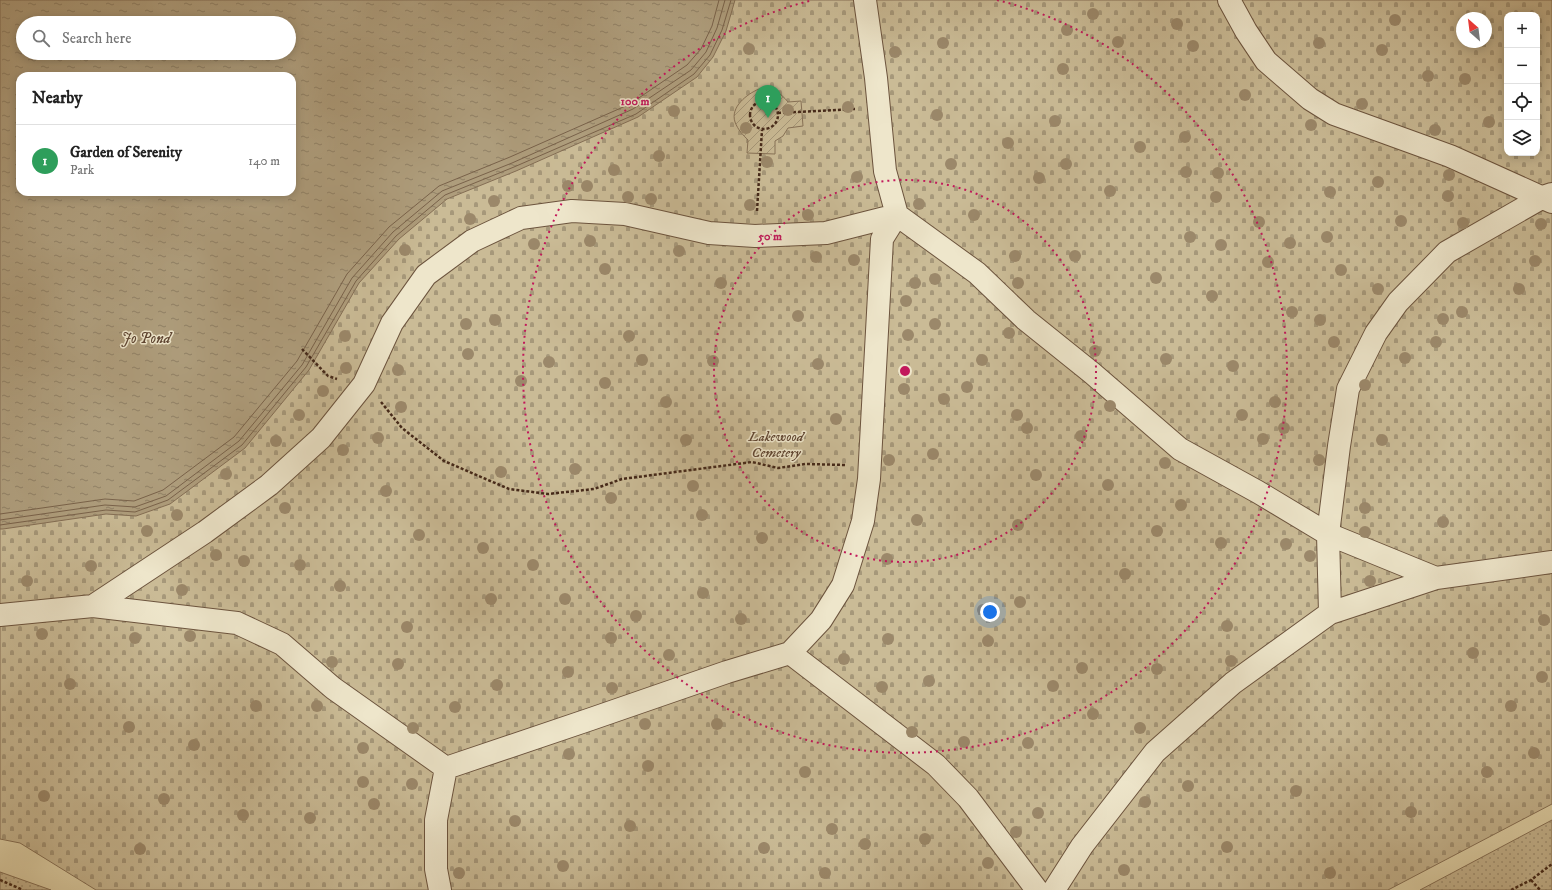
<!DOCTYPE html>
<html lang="en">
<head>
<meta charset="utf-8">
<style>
	:root { --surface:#fff; --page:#f2f2f2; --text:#222; --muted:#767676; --line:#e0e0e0; --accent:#0b8043 }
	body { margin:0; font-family:"IM FELL DW Pica",serif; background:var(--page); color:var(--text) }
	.controls { position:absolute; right:12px; top:12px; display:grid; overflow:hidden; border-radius:8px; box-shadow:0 2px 10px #0003 }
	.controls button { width:36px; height:36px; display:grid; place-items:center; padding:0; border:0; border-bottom:1px solid var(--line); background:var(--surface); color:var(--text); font:20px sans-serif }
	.compass { position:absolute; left:1456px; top:12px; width:36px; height:36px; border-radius:50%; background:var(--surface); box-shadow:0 2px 10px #0003; rotate:332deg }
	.you { position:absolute; left:990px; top:612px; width:14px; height:14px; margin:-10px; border:3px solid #fff; border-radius:50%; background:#1a73e8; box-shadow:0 0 0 6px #1a73e833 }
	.badge { display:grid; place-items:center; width:26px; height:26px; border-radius:50%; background:var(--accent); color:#fff; font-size:13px; font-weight:700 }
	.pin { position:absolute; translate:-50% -33px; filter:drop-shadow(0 1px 2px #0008) }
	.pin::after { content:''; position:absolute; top:21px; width:14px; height:12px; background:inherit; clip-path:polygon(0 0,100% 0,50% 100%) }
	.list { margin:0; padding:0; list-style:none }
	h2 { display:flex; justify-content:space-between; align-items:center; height:52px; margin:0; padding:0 16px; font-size:17px }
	h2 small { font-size:13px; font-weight:400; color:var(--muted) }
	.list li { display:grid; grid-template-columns:26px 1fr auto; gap:12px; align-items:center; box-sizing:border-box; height:72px; padding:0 16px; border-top:1px solid var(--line) }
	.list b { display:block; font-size:15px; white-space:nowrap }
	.list p { margin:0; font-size:13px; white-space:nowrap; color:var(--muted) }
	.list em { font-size:13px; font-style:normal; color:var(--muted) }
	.icon { flex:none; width:22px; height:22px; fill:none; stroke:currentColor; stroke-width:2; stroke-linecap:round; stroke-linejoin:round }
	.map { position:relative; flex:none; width:1552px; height:890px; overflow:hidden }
	.search { position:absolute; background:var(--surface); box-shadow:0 2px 10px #0003; left:16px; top:16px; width:280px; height:44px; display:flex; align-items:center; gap:10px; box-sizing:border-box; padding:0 14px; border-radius:22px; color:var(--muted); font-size:15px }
	.panel { position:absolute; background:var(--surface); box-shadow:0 2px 10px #0003; left:16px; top:72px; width:280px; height:124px; border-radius:12px }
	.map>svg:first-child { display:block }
	.grass { fill:url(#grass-dots); stroke:#877258 }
	.cemetery { fill:url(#cemetery-stones); stroke:#877258; fill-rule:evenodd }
	.garden { fill:url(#garden-furrows); stroke:#877258 }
	.water { fill:url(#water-ripples); stroke:#846e54; fill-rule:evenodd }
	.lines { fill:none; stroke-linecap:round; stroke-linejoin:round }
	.shore { stroke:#79624a; stroke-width:1 }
	.minor-casing { stroke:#6c543e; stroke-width:24 }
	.path { stroke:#442819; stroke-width:2.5; stroke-dasharray:3 2; stroke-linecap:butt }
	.minor { stroke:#eee6cb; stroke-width:22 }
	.tree { fill:#9b886a }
	.ring { fill:none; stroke:#c2185b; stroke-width:2; stroke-dasharray:2 4 }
	.labels { text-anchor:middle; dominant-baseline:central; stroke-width:3; stroke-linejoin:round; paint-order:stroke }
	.park-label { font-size:14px; font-style:italic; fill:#5f4532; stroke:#eee6cb }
	.water-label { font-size:15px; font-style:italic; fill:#5e4532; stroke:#eee6cb }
	.centre { fill:#c2185b; stroke:#eee6cb; stroke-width:2 }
	.ring-label { font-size:12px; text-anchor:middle; font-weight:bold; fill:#c2185b; stroke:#eee6cb; stroke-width:3; stroke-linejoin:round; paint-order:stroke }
</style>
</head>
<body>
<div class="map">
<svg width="1552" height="890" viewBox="0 0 1552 890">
	<defs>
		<pattern id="grass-dots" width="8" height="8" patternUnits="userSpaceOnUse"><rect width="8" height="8" fill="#cabb96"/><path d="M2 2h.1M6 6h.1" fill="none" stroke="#a6987a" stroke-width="1.8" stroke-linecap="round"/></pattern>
		<pattern id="cemetery-stones" width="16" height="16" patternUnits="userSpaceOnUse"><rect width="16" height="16" fill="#cabb96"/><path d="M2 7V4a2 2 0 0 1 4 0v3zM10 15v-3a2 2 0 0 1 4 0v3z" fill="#a6987a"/></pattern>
		<pattern id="garden-furrows" width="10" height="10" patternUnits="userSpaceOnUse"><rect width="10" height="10" fill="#cabb96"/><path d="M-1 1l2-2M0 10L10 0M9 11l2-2" fill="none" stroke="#a6987a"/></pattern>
		<pattern id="water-ripples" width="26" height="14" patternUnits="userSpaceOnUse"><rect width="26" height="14" fill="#ae9d7c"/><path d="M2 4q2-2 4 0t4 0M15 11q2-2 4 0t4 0" fill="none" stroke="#8f8065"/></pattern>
	</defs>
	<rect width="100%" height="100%" fill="#e5d9af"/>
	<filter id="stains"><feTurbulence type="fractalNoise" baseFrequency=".005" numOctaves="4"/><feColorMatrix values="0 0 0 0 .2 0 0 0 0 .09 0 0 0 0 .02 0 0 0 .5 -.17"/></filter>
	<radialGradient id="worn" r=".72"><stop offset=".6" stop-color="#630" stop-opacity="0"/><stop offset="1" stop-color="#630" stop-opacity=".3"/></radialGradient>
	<path class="grass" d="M 1552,820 L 1552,890 L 1420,890 Z
		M 0,872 L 51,890 L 0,890 Z"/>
	<path class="cemetery" d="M 0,0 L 1552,0 L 1552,804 L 1388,890 L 96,890 L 20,843 L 0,839 ZM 1507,15 L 1537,15 L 1537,153 L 1507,153 ZM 1462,18 L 1486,18 L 1486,42 L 1462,42 ZM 23,23 L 289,23 L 289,53 L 23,53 ZM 20,76 L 292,76 L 292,192 L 20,192 Z"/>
	<path class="garden" d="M 759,89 C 772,88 780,92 788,102 L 801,101 L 803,126 L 788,128 L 783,136 L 775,141 L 775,154 L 747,153 L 748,140 C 743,135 738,130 735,122 C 730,107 747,94 759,89 Z"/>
	<path class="water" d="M 0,0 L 735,0 L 726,31 L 713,57 L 697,77 L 638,117 L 516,171 L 447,199 L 399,239 L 359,283 L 309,370 L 245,448 L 170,504 L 136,516 L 106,514 L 3,529 L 0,529 ZM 23,23 L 289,23 L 289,53 L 23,53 ZM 20,76 L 292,76 L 292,192 L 20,192 Z"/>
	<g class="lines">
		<path class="shore" d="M 0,514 L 105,499 L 134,501 L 163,490 L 234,437 L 297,361 L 347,274 L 389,227 L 439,186 L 510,157 L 630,104 L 687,65 L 701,49 L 712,26 L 719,0
			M 0,520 L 105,505 L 135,507 L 166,496 L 239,441 L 302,365 L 352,278 L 393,232 L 442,191 L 512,163 L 633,109 L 691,70 L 706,52 L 717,28 L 725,0
			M 0,525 L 106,510 L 135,512 L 168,500 L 242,445 L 306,367 L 356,281 L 396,236 L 445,195 L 514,167 L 636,114 L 694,74 L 710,55 L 722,30 L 731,0"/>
		<defs>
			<path id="minor" d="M 865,0 L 876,78 L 885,171 L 897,215 L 977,273 L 1026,320 L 1092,373 L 1180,449 L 1258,492 L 1328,534 L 1436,578
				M 1229,0 L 1246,31 L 1266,61 L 1310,99 L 1334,114 L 1450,156 L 1552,202
				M 93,606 L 205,532 L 269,485 L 321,438 L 364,384 L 392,323 L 426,275 L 472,241 L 521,218 L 572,211 L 625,214 L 709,233 L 755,236 L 826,233 L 897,215
				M 1330,613 L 1328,534 L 1339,446 L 1348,389 L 1376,333 L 1398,302 L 1447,252 L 1543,197 L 1552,194
				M 0,615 L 93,606 L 237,623 L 282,644 L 333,688 L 446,768
				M 790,653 L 936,765 L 968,798 L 1037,890
				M 446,768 L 591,719 L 727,672 L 790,653 L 821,620 L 843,585 L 863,521 L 869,479 L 882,239 L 897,215
				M 440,890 L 436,869 L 436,820 L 446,768
				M 1054,890 L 1082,846 L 1155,752 L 1233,683 L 1330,613 L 1436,578 L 1552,562"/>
		</defs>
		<use href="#minor" class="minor-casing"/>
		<path class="path" d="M750 115a14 14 0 1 1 28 0a14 14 0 1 1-28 0Z
			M 778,113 L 855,109
			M 757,211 L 762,130
			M 302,349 L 328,376 L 337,379
			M 381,402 L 402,428 L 444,461 L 509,489 L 548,494 L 594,489 L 622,479 L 752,462 L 778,468 L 805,464 L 845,465
			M 0,880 L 23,890
			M 1531,880 L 1540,890
			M 1511,890 L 1531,880 L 1552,864"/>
		<use href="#minor" class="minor"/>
	</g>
	<g class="tree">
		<circle cx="1093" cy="14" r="6"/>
		<circle cx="1395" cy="20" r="6"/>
		<circle cx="1177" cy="24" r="6"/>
		<circle cx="1067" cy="30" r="6"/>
		<circle cx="1118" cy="42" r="6"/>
		<circle cx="943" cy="43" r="6"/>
		<circle cx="1319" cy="43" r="6"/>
		<circle cx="1193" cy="46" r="6"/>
		<circle cx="749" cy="49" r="6"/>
		<circle cx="1382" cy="50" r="6"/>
		<circle cx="895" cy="52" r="6"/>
		<circle cx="1063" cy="69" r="6"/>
		<circle cx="1428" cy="76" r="6"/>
		<circle cx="1465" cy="79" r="6"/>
		<circle cx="1245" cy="95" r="6"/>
		<circle cx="1362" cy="104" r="6"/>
		<circle cx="848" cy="107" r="6"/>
		<circle cx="788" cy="110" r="6"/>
		<circle cx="674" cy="111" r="6"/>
		<circle cx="937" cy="115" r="6"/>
		<circle cx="1055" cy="121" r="6"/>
		<circle cx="1489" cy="122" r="6"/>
		<circle cx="1311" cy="125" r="6"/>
		<circle cx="746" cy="128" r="6"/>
		<circle cx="1435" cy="130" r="6"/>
		<circle cx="1185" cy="137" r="6"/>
		<circle cx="1008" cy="143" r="6"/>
		<circle cx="1140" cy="147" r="6"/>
		<circle cx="659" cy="156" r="6"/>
		<circle cx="767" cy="162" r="6"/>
		<circle cx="951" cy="164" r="6"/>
		<circle cx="1066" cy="164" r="6"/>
		<circle cx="614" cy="170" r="6"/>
		<circle cx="1186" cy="172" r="6"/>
		<circle cx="1218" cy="173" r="6"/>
		<circle cx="1449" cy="175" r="6"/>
		<circle cx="857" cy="177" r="6"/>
		<circle cx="1039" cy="178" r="6"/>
		<circle cx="1378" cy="182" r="6"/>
		<circle cx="568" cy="186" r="6"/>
		<circle cx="587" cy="186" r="6"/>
		<circle cx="1110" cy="191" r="6"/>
		<circle cx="1330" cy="192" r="6"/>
		<circle cx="1448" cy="196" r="6"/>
		<circle cx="628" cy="197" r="6"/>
		<circle cx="1216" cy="197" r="6"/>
		<circle cx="651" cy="199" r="6"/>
		<circle cx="494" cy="201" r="6"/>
		<circle cx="919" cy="204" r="6"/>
		<circle cx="750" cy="205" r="6"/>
		<circle cx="808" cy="215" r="6"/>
		<circle cx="974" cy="215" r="6"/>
		<circle cx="470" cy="219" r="6"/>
		<circle cx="1401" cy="221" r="6"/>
		<circle cx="1259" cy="222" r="6"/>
		<circle cx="1463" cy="223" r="6"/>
		<circle cx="1541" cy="224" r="6"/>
		<circle cx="1190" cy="237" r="6"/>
		<circle cx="1327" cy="237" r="6"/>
		<circle cx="590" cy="241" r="6"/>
		<circle cx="1290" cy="243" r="6"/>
		<circle cx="534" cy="244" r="6"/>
		<circle cx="1221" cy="245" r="6"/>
		<circle cx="405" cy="250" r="6"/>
		<circle cx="679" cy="251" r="6"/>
		<circle cx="1015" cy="256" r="6"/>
		<circle cx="1075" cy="256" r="6"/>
		<circle cx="816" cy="257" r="6"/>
		<circle cx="854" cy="260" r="6"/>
		<circle cx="1535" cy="261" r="6"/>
		<circle cx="1268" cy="262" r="6"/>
		<circle cx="605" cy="269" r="6"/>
		<circle cx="1341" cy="270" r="6"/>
		<circle cx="1156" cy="278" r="6"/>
		<circle cx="935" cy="279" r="6"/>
		<circle cx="721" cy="283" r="6"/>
		<circle cx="915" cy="283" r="6"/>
		<circle cx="1018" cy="283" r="6"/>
		<circle cx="1378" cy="289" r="6"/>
		<circle cx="1519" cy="289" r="6"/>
		<circle cx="1212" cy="296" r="6"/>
		<circle cx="906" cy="301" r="6"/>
		<circle cx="1292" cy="312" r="6"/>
		<circle cx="1462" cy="312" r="6"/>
		<circle cx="798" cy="316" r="6"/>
		<circle cx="1443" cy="319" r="6"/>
		<circle cx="495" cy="320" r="6"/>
		<circle cx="1320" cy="320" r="6"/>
		<circle cx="466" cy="324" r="6"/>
		<circle cx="935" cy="324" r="6"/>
		<circle cx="1009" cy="333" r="6"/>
		<circle cx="908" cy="335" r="6"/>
		<circle cx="345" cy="336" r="6"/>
		<circle cx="629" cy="336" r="6"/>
		<circle cx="1334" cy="342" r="6"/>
		<circle cx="1436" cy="342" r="6"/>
		<circle cx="1095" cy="351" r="6"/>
		<circle cx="468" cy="354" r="6"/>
		<circle cx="1405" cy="358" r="6"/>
		<circle cx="1166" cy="359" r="6"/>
		<circle cx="642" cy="360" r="6"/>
		<circle cx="982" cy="360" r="6"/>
		<circle cx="713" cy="361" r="6"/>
		<circle cx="549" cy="362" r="6"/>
		<circle cx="818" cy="364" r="6"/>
		<circle cx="1233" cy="366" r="6"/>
		<circle cx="346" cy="368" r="6"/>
		<circle cx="398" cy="370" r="6"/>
		<circle cx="521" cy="381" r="6"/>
		<circle cx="605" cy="383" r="6"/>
		<circle cx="1365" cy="385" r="6"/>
		<circle cx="967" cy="387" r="6"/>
		<circle cx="904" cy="389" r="6"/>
		<circle cx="323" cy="391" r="6"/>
		<circle cx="944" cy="399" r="6"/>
		<circle cx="666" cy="402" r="6"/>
		<circle cx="1275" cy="402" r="6"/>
		<circle cx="1110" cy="406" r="6"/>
		<circle cx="401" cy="407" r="6"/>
		<circle cx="299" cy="415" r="6"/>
		<circle cx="1017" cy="415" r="6"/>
		<circle cx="1242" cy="415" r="6"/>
		<circle cx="836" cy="419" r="6"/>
		<circle cx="1027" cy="428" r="6"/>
		<circle cx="1284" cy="428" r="6"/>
		<circle cx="1081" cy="436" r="6"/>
		<circle cx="378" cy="438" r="6"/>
		<circle cx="1263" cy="439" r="6"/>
		<circle cx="686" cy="440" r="6"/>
		<circle cx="1382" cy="440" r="6"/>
		<circle cx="276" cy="441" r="6"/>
		<circle cx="343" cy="450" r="6"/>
		<circle cx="933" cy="454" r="6"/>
		<circle cx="889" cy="460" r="6"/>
		<circle cx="1319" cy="460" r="6"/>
		<circle cx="1165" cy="463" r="6"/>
		<circle cx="575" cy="469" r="6"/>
		<circle cx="501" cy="472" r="6"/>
		<circle cx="226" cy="474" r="6"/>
		<circle cx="1036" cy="475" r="6"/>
		<circle cx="1108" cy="485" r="6"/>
		<circle cx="693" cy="486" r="6"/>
		<circle cx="386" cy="491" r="6"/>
		<circle cx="611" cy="498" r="6"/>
		<circle cx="1181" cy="505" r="6"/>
		<circle cx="285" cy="508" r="6"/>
		<circle cx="1365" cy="508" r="6"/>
		<circle cx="177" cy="515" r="6"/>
		<circle cx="702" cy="515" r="6"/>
		<circle cx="917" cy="520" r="6"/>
		<circle cx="1443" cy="522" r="6"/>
		<circle cx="1018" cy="525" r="6"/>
		<circle cx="147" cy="531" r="6"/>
		<circle cx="1157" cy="531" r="6"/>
		<circle cx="1365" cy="532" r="6"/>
		<circle cx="419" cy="535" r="6"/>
		<circle cx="762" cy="538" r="6"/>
		<circle cx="1221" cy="543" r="6"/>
		<circle cx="1286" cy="544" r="6"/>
		<circle cx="483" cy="548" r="6"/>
		<circle cx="216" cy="555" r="6"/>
		<circle cx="1310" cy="556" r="6"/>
		<circle cx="887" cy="559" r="6"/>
		<circle cx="244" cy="561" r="6"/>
		<circle cx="300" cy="565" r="6"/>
		<circle cx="533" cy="565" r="6"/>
		<circle cx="91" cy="566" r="6"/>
		<circle cx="1125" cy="574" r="6"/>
		<circle cx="27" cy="581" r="6"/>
		<circle cx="1370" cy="581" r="6"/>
		<circle cx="340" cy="586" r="6"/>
		<circle cx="182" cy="590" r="6"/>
		<circle cx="703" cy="593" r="6"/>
		<circle cx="491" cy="599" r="6"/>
		<circle cx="565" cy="599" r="6"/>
		<circle cx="1020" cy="602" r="6"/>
		<circle cx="983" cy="610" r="6"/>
		<circle cx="636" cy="616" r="6"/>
		<circle cx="741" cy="619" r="6"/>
		<circle cx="1544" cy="620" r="6"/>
		<circle cx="1227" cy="626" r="6"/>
		<circle cx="407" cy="627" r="6"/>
		<circle cx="42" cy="634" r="6"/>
		<circle cx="190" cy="636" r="6"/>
		<circle cx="135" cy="638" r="6"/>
		<circle cx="611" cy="638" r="6"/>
		<circle cx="888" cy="639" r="6"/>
		<circle cx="988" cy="641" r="6"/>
		<circle cx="1473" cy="653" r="6"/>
		<circle cx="669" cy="655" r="6"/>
		<circle cx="844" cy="659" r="6"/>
		<circle cx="1231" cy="661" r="6"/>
		<circle cx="332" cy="662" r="6"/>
		<circle cx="398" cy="664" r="6"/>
		<circle cx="1082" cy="668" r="6"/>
		<circle cx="1157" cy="669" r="6"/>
		<circle cx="568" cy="672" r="6"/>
		<circle cx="1542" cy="677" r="6"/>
		<circle cx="929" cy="681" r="6"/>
		<circle cx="70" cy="684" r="6"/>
		<circle cx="497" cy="685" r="6"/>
		<circle cx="1053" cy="686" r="6"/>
		<circle cx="882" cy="687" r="6"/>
		<circle cx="612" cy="688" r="6"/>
		<circle cx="256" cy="706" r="6"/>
		<circle cx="317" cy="706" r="6"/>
		<circle cx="1511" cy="706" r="6"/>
		<circle cx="455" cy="707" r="6"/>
		<circle cx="1093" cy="714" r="6"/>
		<circle cx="645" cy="724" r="6"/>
		<circle cx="717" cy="724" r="6"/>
		<circle cx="129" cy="727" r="6"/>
		<circle cx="413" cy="728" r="6"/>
		<circle cx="1140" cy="728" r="6"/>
		<circle cx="912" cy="732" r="6"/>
		<circle cx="964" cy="742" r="6"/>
		<circle cx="1028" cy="743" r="6"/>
		<circle cx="194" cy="745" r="6"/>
		<circle cx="363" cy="748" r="6"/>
		<circle cx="1534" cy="753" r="6"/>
		<circle cx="569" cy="754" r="6"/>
		<circle cx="648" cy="766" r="6"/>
		<circle cx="805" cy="772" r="6"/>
		<circle cx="1487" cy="772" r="6"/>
		<circle cx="363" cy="782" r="6"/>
		<circle cx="412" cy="784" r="6"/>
		<circle cx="1188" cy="786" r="6"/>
		<circle cx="1296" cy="791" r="6"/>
		<circle cx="44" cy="796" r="6"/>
		<circle cx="164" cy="799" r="6"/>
		<circle cx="1145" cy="802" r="6"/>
		<circle cx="374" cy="804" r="6"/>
		<circle cx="1411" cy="812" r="6"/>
		<circle cx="1038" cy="813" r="6"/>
		<circle cx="243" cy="815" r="6"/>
		<circle cx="310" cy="818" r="6"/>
		<circle cx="515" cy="821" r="6"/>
		<circle cx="630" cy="826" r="6"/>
		<circle cx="832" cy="829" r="6"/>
		<circle cx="1016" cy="832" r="6"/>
		<circle cx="925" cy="839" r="6"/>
		<circle cx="865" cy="844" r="6"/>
		<circle cx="1227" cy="847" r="6"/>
		<circle cx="764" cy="848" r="6"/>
		<circle cx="140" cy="849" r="6"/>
		<circle cx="988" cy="863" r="6"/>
		<circle cx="563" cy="866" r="6"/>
		<circle cx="1124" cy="870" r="6"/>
		<circle cx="459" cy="873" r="6"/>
		<circle cx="825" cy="873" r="6"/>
		<circle cx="1330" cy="873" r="6"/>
	</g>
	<g class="ring">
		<circle cx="905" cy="371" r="191"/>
		<path d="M997 0A382 382 0 1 1 813 0"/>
	</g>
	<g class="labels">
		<g class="park-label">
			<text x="776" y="437">Lakewood<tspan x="776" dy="16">Cemetery</tspan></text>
		</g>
		<g class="water-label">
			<text x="146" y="338">Jo Pond</text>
		</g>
	</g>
	<circle cx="905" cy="371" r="6" class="centre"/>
	<g class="ring-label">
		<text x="635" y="105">100 m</text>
		<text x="770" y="240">50 m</text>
	</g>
	<rect width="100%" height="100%" filter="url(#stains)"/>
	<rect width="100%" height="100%" fill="url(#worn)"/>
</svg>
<div class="controls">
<button>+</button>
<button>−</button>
<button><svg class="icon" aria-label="locate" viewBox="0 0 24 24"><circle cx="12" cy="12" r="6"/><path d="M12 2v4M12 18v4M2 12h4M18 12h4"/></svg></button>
<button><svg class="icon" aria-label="layers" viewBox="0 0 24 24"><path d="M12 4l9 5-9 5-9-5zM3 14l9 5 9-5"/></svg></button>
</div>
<svg class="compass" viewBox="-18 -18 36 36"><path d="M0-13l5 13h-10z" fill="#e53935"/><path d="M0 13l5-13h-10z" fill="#767676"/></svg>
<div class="you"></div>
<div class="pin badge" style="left:768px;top:118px;background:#2e9e5b">1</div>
<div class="search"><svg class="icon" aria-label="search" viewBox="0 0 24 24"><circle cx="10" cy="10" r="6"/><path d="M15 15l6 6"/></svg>Search here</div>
<section class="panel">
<h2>Nearby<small></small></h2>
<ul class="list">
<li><span class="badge" style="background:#2e9e5b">1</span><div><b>Garden of Serenity</b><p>Park</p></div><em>140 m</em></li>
</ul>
</section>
</div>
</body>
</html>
